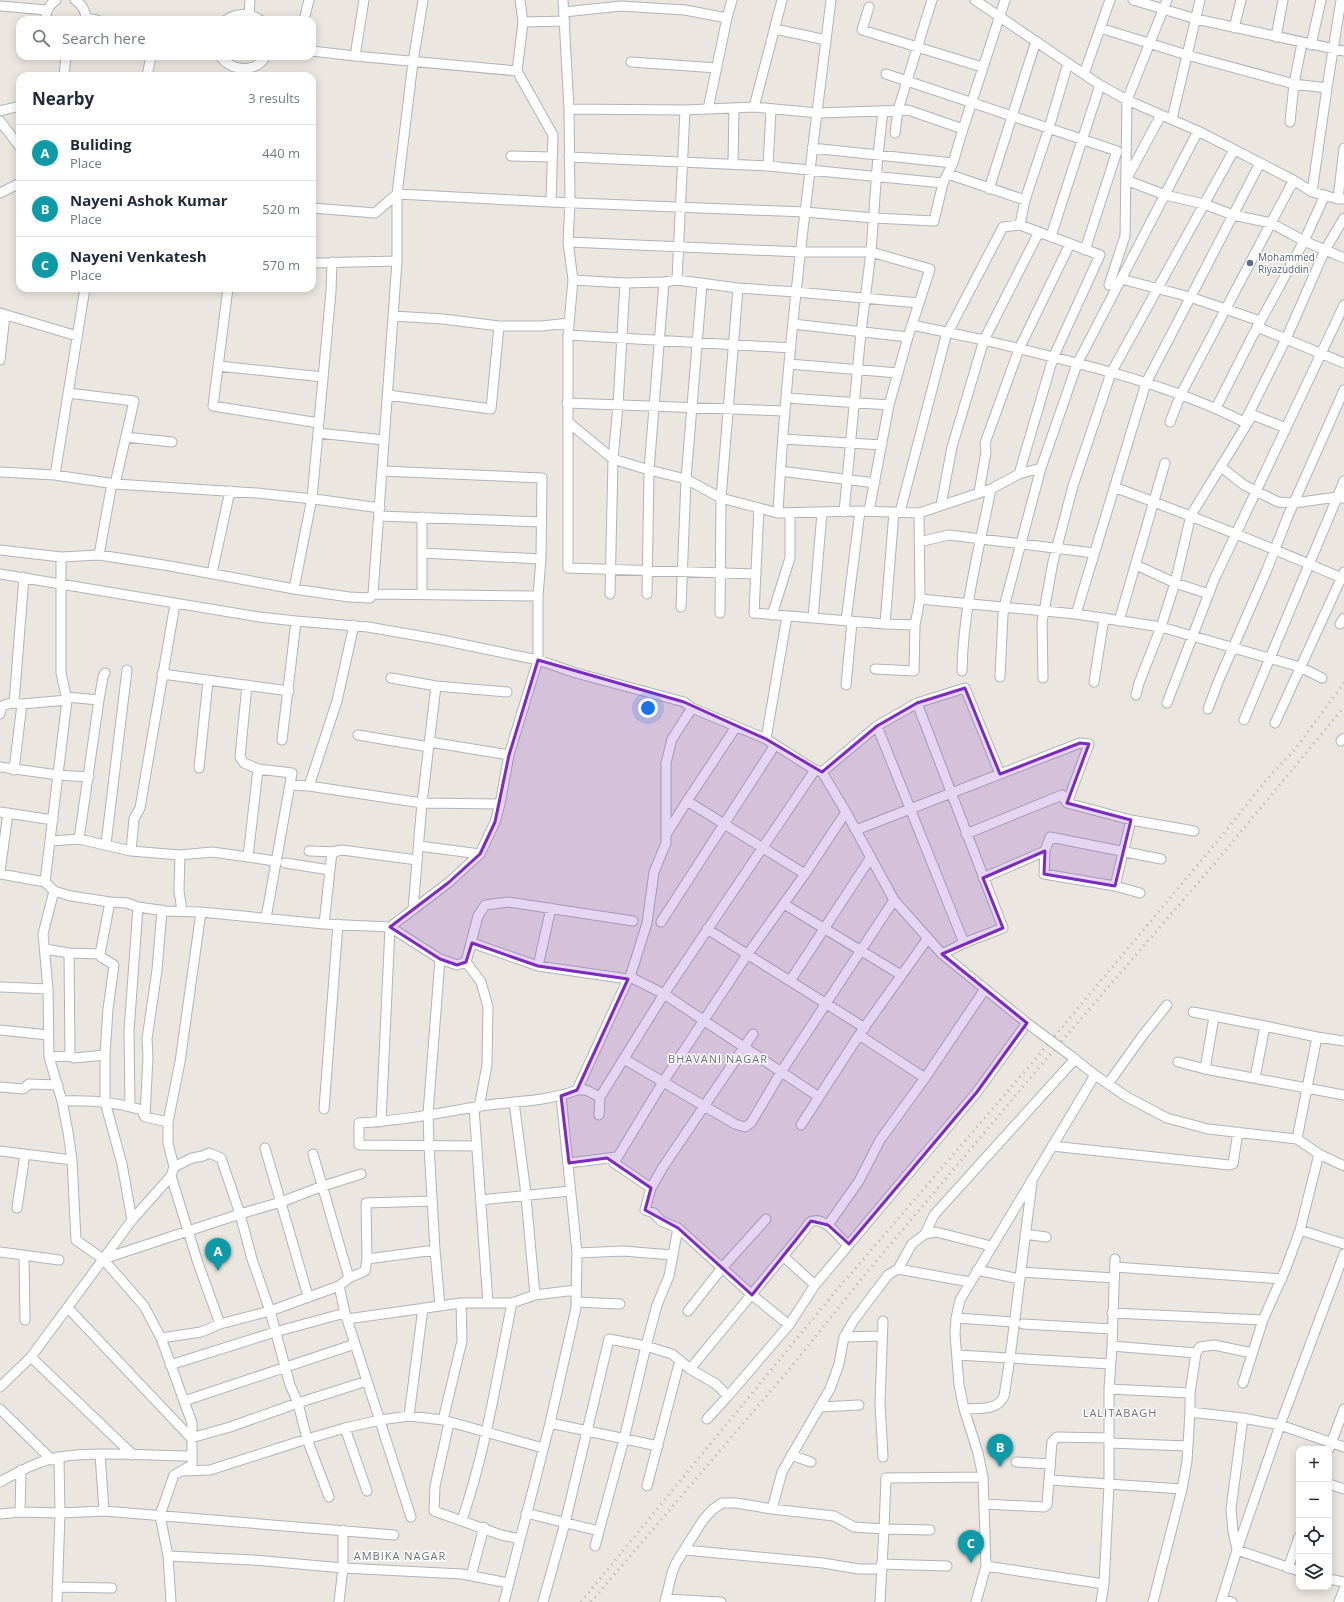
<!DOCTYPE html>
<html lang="en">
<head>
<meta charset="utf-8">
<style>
	:root { --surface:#fff; --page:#f2f2f3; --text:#1f2937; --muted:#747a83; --line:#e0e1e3; --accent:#dd3437 }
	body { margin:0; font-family:"Open Sans",sans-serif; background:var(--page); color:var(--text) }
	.controls { position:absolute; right:12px; bottom:12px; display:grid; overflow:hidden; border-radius:8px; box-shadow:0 2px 10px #0003 }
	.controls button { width:36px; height:36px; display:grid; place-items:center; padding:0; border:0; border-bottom:1px solid var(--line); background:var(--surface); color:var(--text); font:20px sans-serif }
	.you { position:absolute; left:648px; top:708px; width:14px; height:14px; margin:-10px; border:3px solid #fff; border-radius:50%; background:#1a73e8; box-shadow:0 0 0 6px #1a73e833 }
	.badge { display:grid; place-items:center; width:26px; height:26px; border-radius:50%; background:var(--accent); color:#fff; font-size:13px; font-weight:700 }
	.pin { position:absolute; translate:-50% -33px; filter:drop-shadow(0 1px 2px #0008) }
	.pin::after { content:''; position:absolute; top:21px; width:14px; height:12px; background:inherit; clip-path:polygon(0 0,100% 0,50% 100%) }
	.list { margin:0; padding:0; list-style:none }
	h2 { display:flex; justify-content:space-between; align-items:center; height:52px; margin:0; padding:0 16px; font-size:17px }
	h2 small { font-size:13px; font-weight:400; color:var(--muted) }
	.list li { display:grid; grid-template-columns:26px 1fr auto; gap:12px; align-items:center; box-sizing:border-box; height:56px; padding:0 16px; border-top:1px solid var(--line) }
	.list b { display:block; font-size:15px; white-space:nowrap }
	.list p { margin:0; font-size:13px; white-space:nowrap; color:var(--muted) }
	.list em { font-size:13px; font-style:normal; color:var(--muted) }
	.icon { flex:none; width:22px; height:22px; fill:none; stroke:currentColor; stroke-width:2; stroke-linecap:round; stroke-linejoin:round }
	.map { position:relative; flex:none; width:1344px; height:1602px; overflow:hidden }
	.search { position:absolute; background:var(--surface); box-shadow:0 2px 10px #0003; left:16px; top:16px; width:300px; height:44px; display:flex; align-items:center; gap:10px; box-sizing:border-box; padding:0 14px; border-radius:12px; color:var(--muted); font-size:15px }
	.panel { position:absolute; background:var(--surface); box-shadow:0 2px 10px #0003; left:16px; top:72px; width:300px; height:220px; border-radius:12px }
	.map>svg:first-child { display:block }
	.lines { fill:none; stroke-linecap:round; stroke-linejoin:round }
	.minor-casing { stroke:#b1b3b7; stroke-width:11 }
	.minor { stroke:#fff; stroke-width:9 }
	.rail { stroke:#afb0b0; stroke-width:3; stroke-dasharray:1 5; stroke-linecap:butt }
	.minor-bridge-casing { stroke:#b1b3b7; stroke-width:11; stroke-linecap:butt }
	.minor-bridge { stroke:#fff; stroke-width:9 }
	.marked { fill:#7b2cbf; fill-opacity:0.2; stroke:#7b2cbf; stroke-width:3; stroke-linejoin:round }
	.service-dot { fill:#5c6f8a; stroke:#fff; stroke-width:1.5 }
	.labels { text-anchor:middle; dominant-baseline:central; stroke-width:3; stroke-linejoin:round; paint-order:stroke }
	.service-label { font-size:10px; fill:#4e5e75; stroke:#fff; text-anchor:start }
	.neighbourhood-label { font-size:11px; letter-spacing:1px; fill:#6a6f72; stroke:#fff }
</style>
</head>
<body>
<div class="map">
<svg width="1344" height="1602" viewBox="0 0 1344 1602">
	<rect width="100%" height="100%" fill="#ebe7e0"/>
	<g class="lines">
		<defs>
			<path id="minor" d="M 75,0 C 83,5 86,11 86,20
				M 520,0 L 523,22 L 517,71 L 553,135 L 551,202
				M 563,0 L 569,109 L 570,203 L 568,242 L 573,280 L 568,335 L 568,568 L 756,574
				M 975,0 L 1100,85 L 1127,100 L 1198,131 L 1295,181 L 1312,192 L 1338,199 L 1344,199
				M 1133,0 L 1196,19 L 1344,51
				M 0,6 L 47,10
				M 869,7 L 862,30 L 982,67
				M 564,12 L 621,6 L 685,10 L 727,18 L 708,109
				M 249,15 L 250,0
				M 86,18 L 97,20
				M 727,18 L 732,0
				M 46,20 C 45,11 49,5 56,0
				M 226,20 C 236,13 249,12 260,20
				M 304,20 L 309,0
				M 523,22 L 565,21
				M 1100,28 L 1187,55 L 1294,84 L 1302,43
				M 1234,28 L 1241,0
				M 775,29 L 826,40
				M 1276,37 L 1283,0
				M 1311,45 L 1321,0
				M 312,51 L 355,56 L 517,71
				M 220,56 C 231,71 255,74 266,56
				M 355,56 L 364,0
				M 631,62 L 717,68
				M 886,74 L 1117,151 L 1085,250
				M 1084,74 L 1110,0
				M 64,76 L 66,56
				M 147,76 L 151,56
				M 754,107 L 782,0
				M 0,111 L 20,106
				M 1161,115 L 1126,180 L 1165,195 L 1204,204 L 1233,215 L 1271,223 L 1304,241 L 1325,195
				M 1172,119 L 1200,0
				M 0,121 L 20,147
				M 1290,122 L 1294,84 L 1327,88
				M 963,129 L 1005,0
				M 895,133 L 898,110 L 932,0
				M 812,148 L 953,163
				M 511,156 L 552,157
				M 569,157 L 768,166 L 943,183
				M 1260,163 L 1146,383 L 1076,614 L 1161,627 L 1300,667 L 1322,678
				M 733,164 L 734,108
				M 768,166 L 771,110
				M 948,174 L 1025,200
				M 989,189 L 1036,41
				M 1312,192 L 1327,88 L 1341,0
				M 0,193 L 20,183
				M 1338,199 L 1344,148
				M 312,208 L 375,213 L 397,194 L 551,202 L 805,212 L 874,218 L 934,221 L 943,183 L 953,163 L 963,129 L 908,110 L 818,113 L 754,107 L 685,110 L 569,109
				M 1020,225 L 1025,200 L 1049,128 L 1068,63
				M 1051,236 L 1100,85
				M 568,242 L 801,252 L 871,252 L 930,269 L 908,337 L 889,405 L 869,511
				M 312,263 L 397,261
				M 1121,279 L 1190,297 L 1260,321
				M 573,280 L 625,283 L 664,282 L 677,280 L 738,288 L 796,292 L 919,303
				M 677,280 L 685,110
				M 1109,285 L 1125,236 L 1127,100 L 1167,0
				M 228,288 L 213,406 L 319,423
				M 0,313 L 77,336
				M 393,316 L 443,319 L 499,326 L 542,326 L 569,323
				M 793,324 L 908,337
				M 912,325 L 984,340 L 1039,232
				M 1257,327 L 1286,339 L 1325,250 L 1344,218
				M 568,335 L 791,348
				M 0,360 L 5,315
				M 789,364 L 898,373
				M 218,366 L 323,377
				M 68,393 L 134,401 L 115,484
				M 388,395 L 491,409 L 499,326
				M 787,398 L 889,405
				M 567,403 L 785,411
				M 1216,408 L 1252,337 L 1304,241 L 1344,258
				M 1246,419 L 1286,339 L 1344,363
				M 568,422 L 613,459 L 649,470 L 686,479 L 721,498 L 778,513 L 860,511 L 919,513 L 991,489 L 1019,474 L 1053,358 L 1100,255 L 1020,225 L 1003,227 L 946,336 L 900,512
				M 1170,422 L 1181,394 L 1290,187 L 1295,181
				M 318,433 L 384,440
				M 126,437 L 172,442
				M 783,439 L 882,445
				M 1221,467 L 1244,485 L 1278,502 L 1294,503 L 1337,497 L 1344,498
				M 382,471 L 542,478 L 541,559 L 538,596 L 538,660 L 509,755 L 500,804
				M 780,471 L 875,483
				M 0,472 L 55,475 L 115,484 L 257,493 L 322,500 L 380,508
				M 1019,474 L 1041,468
				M 55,475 L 85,288
				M 1114,487 C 1192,516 1268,546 1344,579
				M 979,492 L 986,452 L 985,443 L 1019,349 L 1070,244
				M 941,505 L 952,447 L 984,340 C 1072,362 1163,381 1244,422 L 1253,415 L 1286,428 L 1344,305
				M 759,508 L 754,613 L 885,624 L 915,625
				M 844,512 L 861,332 L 871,252 L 878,155 L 883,111
				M 778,513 C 787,341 810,170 831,0
				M 379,516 L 541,522
				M 919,542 L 949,535 L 1094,553
				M 0,550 L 61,557 L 99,555 L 170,566 L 294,589 L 349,597 L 370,598 L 373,594 L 397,261 L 397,194 L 413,62 L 423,0
				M 422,553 L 541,559
				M 99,555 L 112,483
				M 1136,565 L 1175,583 L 1209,594
				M 212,573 L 230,491
				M 0,574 L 259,617 L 296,621 L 368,627 L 437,639 L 538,660 L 576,673 L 684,702 L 692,708 L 766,739 L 815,770 L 822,772 L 846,812 L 894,900 L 942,954 L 1027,1023 L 977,1092 L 815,1285 L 789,1325 L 728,1396 L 707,1419
				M 294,589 L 312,498 L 331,291 L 332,262
				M 373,594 L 538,596
				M 422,594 L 422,517
				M 610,594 L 613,459 L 618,405 L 625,283
				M 647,594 L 649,470 L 664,282
				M 920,599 L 1076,614
				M 681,607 L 686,479 L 702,284
				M 720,613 L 721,498 L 738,288
				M 772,615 L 790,558 L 790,513
				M 813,618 L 822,513
				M 846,621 L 860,511
				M 1119,621 L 1165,463
				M 885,624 L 894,512
				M 1340,624 L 1344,618
				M 875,669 L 914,671 L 915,625 L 920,599 L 919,513
				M 962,671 C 963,609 979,549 991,489
				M 162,674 L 289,691
				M 1000,677 L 1003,615 L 1004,607 L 1041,468 L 1077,364 L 1198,131
				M 391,678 L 436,686 L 507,692
				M 1043,678 L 1042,622 L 1053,562 L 1073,486 L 1111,373 L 1234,150
				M 1094,682 L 1104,618
				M 247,685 L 240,757 L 244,763 L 258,769
				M 846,685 L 852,622
				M 1136,695 L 1139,683 L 1161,627 L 1175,583 L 1191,515 L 1250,419
				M 66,697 L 99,700
				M 14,703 L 24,577
				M 917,703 L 1003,928 L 964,943 L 942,954
				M 1167,703 L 1214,580 L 1286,428
				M 1208,709 L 1218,682 L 1266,572 L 1288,516 L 1344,390
				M 0,714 L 2,706 L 11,703 L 22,704 L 67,700
				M 1244,720 L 1344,481
				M 1275,723 L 1344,572
				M 877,726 L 964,943
				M 358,735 L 429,747
				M 766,739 L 787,616
				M 282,740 L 296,621
				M 1341,741 L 1344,738
				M 430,742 L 509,755
				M 0,767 L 58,775 L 89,777
				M 199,768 L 208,681
				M 14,770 L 22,704
				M 822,772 L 877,726 L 917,703 L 965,688 L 1000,774
				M 290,785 L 309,786 L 337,701 L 354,625
				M 309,786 L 422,803 L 436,686
				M 687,801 L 805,874
				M 0,812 L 53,820
				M 1131,820 L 1115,886 L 1044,874 L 1045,851 L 1050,837 L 1161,859
				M 856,830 L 1080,743 L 1089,744 L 1067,803
				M 667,833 L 687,801 L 736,727
				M 966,834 L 1062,795 L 1067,803 L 1131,820 L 1194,831
				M 79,839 L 99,700 L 103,677 L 105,673
				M 51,841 L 79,839 L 131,851 L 180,855 L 212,852 L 248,857 L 258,769 L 292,773 L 266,918
				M 106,844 L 127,670
				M 419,846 L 480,854
				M 131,851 L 134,819 L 140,808 L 175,604
				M 309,851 L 336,852
				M 180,855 L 179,891 L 182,911
				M 248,857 L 275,861
				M 285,863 L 330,870
				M 0,872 L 8,813
				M 0,874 L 45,882 L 67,700 L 61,673 L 61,557
				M 983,878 L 1045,851
				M 45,882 L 54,891 L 71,896 L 110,902 L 127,903 L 138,907 L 166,911 L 201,912 L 324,924 L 390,927 L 448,883 L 480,854 L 495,822 L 500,804 L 422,803 L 413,909
				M 1115,886 L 1140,893
				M 54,891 L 43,934 L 48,989 L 49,1057 L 62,1101 L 68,1132 L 72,1160 L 76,1240 L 103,1259 L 144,1306 L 161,1338 L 192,1423 L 192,1465 L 174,1475 L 160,1515 L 168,1556 L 171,1602
				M 784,904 L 901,975
				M 661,922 L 775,745
				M 324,924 L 332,852 L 342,850 L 417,860
				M 707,929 L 865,1028
				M 472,943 L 538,966 L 628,979
				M 45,949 L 69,953 L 100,954 L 101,957 L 114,965 L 108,1009 L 105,1055 L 105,1102 L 122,1164 L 132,1220
				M 69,953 L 70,1056
				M 100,954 L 110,902
				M 440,959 L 428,1114 L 429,1146 L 435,1250 L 440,1306
				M 466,962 L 481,982 L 488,1007 L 487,1065 L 479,1107
				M 538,966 L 551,908
				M 630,977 L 664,994 L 819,1097
				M 790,981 L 871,857
				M 1,987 L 48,989
				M 1193,1012 L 1265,1026 L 1317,1037
				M 0,1030 L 48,1035
				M 753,1034 L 663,1167 L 651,1188 L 614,1163 L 663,1082 L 747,955 L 805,874 L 846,812
				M 859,1035 L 925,1078
				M 1071,1056 L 1095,1075 L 1127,1097 L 1167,1118 L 1208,1129 L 1297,1139 L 1319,1154 L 1344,1166
				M 49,1057 L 70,1056 L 74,1058 L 105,1055
				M 624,1059 L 735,1124 L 745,1127 L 751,1123 L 781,1072 L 894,900
				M 1178,1062 L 1205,1069 L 1344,1095
				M 1205,1069 L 1214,1017
				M 1255,1078 L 1265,1026
				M 1108,1084 L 1143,1035 L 1167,1005
				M 0,1087 L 23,1089 L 29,1084 L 58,1085
				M 577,1090 L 586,1090 L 600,1097 L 664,994 L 815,770
				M 514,1102 L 525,1186 L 535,1295
				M 130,1106 L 129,1031 L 138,907
				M 474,1108 L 488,1303
				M 324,1109 L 338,924
				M 599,1115 L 600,1097
				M 145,1116 L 148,1057 L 147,1039 L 157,970 L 162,910
				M 168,1122 L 180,1062 L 201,912
				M 381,1122 L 390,927 L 440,959 L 457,965 L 466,962 L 478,916 L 485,905 L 508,902 L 633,921
				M 801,1125 L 859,1035 L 928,938
				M 1297,1139 L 1317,1037 L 1344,1041
				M 476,1146 L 359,1145 L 359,1123 C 400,1121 440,1113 481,1106 C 513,1101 547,1102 577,1090 L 628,979 L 630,977 L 647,923 L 654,872 L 666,843 L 666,763 L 672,739 L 692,708
				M 1052,1146 L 1229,1165 L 1233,1164 L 1238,1132
				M 265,1148 L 308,1296
				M 0,1151 L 72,1160
				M 313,1154 L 349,1278
				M 569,1163 L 616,1157
				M 174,1167 L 192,1158 L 203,1156 L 209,1153 L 221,1158 L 240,1214 L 252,1259 L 270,1311 L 290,1385 L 298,1403 L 307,1439 L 329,1497
				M 171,1176 L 198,1263 L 220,1324
				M 651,1188 L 645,1210 L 654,1213 L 661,1221 L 678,1228 L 752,1295 L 789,1325
				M 480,1200 L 570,1191
				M 17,1208 L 25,1154
				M 828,1225 L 859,1181 L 880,1140 L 925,1078 L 985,989
				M 678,1228 L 669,1276 L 657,1305 L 646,1346 L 672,1354 L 690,1369
				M 1300,1230 L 1344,1244
				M 925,1234 L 934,1215 L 1075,1059
				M 1025,1234 L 1046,1237
				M 0,1252 L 59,1260
				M 577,1253 L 623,1251 L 672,1255
				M 24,1256 L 25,1320
				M 783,1256 L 815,1285
				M 103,1259 L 240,1214 L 281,1202 L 323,1186 L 361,1174
				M 367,1259 L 435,1250
				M 1115,1267 L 1282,1279
				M 898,1269 L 970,1282
				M 977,1270 L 1020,1279
				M 1021,1272 L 1114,1278
				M 339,1286 L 345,1313 L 411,1517
				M 576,1302 L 620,1304
				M 68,1308 L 191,1438 L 230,1427 L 298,1403 L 367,1381
				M 688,1311 L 722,1268 L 766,1219
				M 1112,1313 L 1263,1320
				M 956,1318 L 1014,1322
				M 347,1319 L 461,1303 L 512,1303 L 535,1295 L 576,1290
				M 883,1321 L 880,1403 L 883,1457
				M 1023,1324 L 1112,1329
				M 844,1337 L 882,1336
				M 161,1338 L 201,1332 L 220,1324 L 270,1311 L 339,1286 L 349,1278 L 365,1271 L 367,1259 L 366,1203 L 432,1201
				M 1112,1346 L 1115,1259
				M 957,1355 L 1110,1364
				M 31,1357 L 133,1455
				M 170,1365 L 275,1332 L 345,1313
				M 1243,1383 L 1263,1320 L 1286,1268 L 1300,1230 L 1319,1154
				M 0,1387 L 31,1357 L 132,1220 L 171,1176 L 174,1167 L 168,1143 L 168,1122 L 145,1117 L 142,1110 C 117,1102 89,1100 62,1101
				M 1109,1389 L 1190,1393
				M 728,1396 L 716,1384 L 690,1369 L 799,1237 L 810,1222 C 825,1215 838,1237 848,1245
				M 184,1401 L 355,1344
				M 820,1407 L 859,1405
				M 0,1409 L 52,1460
				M 964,1409 C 978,1408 998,1411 1004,1396 L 1010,1358 L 1032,1182
				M 1190,1412 L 1190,1393 L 1196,1353
				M 409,1416 L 423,1308
				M 443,1420 L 462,1341 L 461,1303
				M 449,1423 L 435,1486 L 434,1511 L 501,1535 L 520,1539
				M 550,1423 L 658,1446
				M 345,1428 L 367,1491
				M 1109,1443 L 1188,1446
				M 1329,1449 L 1344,1409
				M 100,1454 L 104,1511
				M 791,1455 L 811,1462
				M 1016,1462 L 1050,1464
				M 183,1471 L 210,1470 L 307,1439 L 345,1428 L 380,1420 L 409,1416 L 443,1420 L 543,1448
				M 1050,1480 L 1182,1489
				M 0,1482 C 18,1472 38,1461 59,1457 C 100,1451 150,1456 192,1456
				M 1329,1484 L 1344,1489
				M 647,1486 L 680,1360
				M 984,1504 L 1044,1507 L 1047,1505 L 1052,1442 L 1057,1437 L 1109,1438
				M 772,1509 L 782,1472 L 830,1389 L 839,1364 L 844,1337 L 854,1320 L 888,1275 L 898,1269 L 912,1244 L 925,1234 L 936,1232 L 991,1246
				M 20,1512 L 21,1470
				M 526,1513 L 599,1531
				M 0,1514 L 20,1512 L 60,1513 L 104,1511 L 394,1535
				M 462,1520 C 486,1450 497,1376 512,1303
				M 930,1530 L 884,1529 L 886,1478 L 983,1477
				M 1237,1549 L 1233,1531 L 1231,1509 L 1243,1418
				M 685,1550 L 823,1563 L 859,1569 L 882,1569
				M 1237,1550 L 1280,1425 L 1344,1254
				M 168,1556 L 253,1560 L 343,1568 L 462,1574 L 508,1583
				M 881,1564 L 947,1566
				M 986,1566 L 1104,1584
				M 1288,1568 L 1299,1537
				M 471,1576 L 484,1527
				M 1329,1579 L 1344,1582
				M 57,1587 L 112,1588
				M 665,1599 L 721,1602
				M 1222,1599 L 1232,1602
				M 57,1602 L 60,1513 L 59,1458
				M 339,1602 L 343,1568 L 343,1530
				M 504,1602 L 550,1423 L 576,1308 L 577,1253 L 561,1096
				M 543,1602 L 565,1523 L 609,1339 L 646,1346 L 624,1439 L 595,1546
				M 665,1602 L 672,1573 L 676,1563 L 703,1520 L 712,1510 L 722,1503 L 736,1503 L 772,1509 L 834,1516 L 854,1527 L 884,1529 L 880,1602
				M 976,1602 L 986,1566 L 983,1477 L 978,1453 L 964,1409 L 959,1385 L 955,1334 L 956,1318 L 960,1300 L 1095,1075
				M 1101,1602 L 1104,1584 L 1109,1485 L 1109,1389 L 1112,1346 L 1196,1353 L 1200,1347 L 1214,1345 L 1252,1353
				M 1153,1602 L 1182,1489 L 1187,1461 L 1190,1412 L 1243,1418 L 1280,1425 L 1344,1447
				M 1221,1602 L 1237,1550 L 1299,1571
				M 1339,1602 L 1344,1589"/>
		</defs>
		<use href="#minor" class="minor-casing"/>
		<use href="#minor" class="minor"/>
		<path class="rail" d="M 581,1602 L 835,1292 L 1038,1056 L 1221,837 L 1267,779 L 1296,748 L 1344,683
			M 591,1602 L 787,1372 L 868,1271 L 1043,1063 L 1215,863 L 1344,707"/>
		<defs>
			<path id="minor-bridge" d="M 1027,1023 L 1071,1056"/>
		</defs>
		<use href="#minor-bridge" class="minor-bridge-casing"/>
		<use href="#minor-bridge" class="minor-bridge"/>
	</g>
	<path class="marked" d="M 538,660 L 684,702 L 766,739 L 822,772 L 877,726 L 917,703 L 965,688 L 1000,774 L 1080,743 L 1089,744 L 1067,803 L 1131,820 L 1115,886 L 1044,874 L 1045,851 L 983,878 L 1003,928 L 942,954 L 1027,1023 L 977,1092 L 849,1244 L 828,1225 L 811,1221 L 752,1295 L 678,1228 L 645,1210 L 651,1188 L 607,1158 L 569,1163 L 561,1096 L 577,1090 L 628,979 L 538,966 L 472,943 L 466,962 L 457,965 L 440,959 L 390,927 L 448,883 L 480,854 L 495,822 L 509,755 Z"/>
	<circle class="service-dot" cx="1250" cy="263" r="4"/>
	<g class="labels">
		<g class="service-label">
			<text x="1258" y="257">Mohammed<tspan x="1258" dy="12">Riyazuddin</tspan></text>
		</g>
		<g class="neighbourhood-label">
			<text x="718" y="1058">BHAVANI NAGAR</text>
			<text x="1120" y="1412">LALITABAGH</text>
			<text x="400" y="1555">AMBIKA NAGAR</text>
		</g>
	</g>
</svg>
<div class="controls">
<button>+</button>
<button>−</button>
<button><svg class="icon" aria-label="locate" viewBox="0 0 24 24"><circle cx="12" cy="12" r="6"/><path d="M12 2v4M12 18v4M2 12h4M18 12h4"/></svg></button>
<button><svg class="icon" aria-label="layers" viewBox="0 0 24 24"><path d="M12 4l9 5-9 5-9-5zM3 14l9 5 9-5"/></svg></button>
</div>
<div class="you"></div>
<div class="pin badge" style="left:218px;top:1271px;background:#0f9aa8">A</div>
<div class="pin badge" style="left:1000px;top:1467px;background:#0f9aa8">B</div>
<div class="pin badge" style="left:971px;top:1563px;background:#0f9aa8">C</div>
<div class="search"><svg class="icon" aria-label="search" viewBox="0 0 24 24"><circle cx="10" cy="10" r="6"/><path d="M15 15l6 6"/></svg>Search here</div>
<section class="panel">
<h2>Nearby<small>3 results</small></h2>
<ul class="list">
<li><span class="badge" style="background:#0f9aa8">A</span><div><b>Buliding</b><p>Place</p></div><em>440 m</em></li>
<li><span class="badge" style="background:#0f9aa8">B</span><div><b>Nayeni Ashok Kumar</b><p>Place</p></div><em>520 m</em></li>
<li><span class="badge" style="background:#0f9aa8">C</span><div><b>Nayeni Venkatesh</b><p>Place</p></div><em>570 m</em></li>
</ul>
</section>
</div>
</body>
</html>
